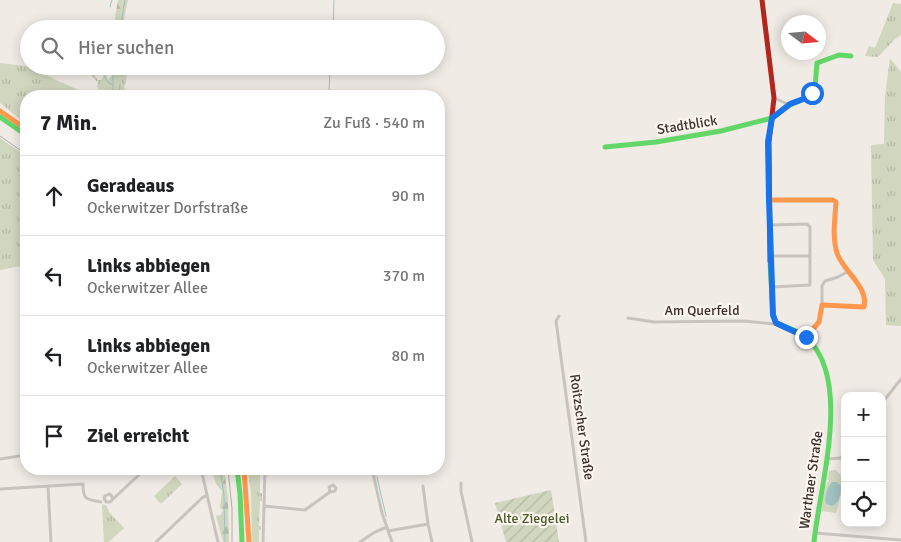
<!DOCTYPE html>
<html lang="de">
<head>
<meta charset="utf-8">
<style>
	:root { --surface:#fff; --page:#f2f2f2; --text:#202124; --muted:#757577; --line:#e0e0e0 }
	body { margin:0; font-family:Signika,sans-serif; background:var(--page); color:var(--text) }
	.controls { position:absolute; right:15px; bottom:15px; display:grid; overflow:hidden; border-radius:10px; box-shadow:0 2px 12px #0003 }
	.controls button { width:45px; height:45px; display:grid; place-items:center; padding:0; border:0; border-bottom:1px solid var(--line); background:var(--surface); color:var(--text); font:25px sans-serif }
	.compass { position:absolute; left:781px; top:15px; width:45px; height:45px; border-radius:50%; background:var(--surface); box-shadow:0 2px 12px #0003; rotate:106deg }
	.stop { position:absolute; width:15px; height:15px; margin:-11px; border:4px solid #1a73e8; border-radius:50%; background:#fff }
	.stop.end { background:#1a73e8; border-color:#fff; box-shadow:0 1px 5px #0008 }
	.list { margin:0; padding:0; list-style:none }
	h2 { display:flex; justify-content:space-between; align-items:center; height:65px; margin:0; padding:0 20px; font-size:21px }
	h2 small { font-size:16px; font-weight:400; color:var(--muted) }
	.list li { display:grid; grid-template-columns:32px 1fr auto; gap:15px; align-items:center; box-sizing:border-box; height:80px; padding:0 20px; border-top:1px solid var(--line) }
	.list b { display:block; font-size:19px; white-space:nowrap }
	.list p { margin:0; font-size:16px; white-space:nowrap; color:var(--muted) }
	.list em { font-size:16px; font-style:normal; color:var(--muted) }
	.icon { flex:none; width:28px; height:28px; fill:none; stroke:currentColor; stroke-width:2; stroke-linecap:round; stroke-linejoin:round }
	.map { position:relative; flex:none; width:901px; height:542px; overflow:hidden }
	.search { position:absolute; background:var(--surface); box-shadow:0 2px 12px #0003; left:20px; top:20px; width:425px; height:55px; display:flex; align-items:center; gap:12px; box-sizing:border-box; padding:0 18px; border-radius:28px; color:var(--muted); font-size:19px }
	.panel { position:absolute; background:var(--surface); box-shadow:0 2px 12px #0003; left:20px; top:90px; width:425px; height:385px; border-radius:20px }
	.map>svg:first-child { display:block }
	.grass { fill:url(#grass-tufts) }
	.forest { fill:url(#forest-firs) }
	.garden { fill:url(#garden-furrows) }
	.water { fill:#a1c2c1 }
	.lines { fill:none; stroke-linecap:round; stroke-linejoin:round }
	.stream { stroke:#a1c2c1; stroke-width:1 }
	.street { stroke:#c9c3be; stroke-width:3 }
	.fast { stroke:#63d668; stroke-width:5 }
	.slow { stroke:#ff974d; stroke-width:5 }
	.jam { stroke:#b3261e; stroke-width:5 }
	.tram { stroke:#b1aca8; stroke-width:1 }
	.route { stroke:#1a73e8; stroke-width:6 }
	.labels { text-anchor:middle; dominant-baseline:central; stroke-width:4.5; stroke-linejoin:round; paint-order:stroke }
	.street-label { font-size:14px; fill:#3b302b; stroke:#fbf5ee }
	.park-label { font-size:14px; fill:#4a5a2e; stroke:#fbf5ee }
</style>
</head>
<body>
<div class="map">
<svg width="901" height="542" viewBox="0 0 901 542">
	<defs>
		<pattern id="grass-tufts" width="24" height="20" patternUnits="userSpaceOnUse" patternTransform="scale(1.25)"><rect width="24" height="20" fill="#d1d6bf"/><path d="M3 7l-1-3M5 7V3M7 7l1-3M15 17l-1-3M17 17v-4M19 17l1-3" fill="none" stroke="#b4b8a4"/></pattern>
		<pattern id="forest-firs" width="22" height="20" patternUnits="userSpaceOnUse" patternTransform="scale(1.25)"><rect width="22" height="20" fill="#d1d6bf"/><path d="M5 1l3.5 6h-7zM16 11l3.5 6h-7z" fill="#b4b8a4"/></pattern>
		<pattern id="garden-furrows" width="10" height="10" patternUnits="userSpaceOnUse" patternTransform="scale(1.25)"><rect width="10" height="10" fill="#d1d6bf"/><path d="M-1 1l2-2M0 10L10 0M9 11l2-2" fill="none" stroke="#b4b8a4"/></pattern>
	</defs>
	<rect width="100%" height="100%" fill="#f0ebe5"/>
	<path class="grass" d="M 893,3 L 901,4 L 901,35 L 893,41 L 878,57 L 865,56 L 869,46 L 875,48 Z
		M 890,58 L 901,72 L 901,326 L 886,325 L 885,279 L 873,260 L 871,145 L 884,144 L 885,97 Z
		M 0,63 L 33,67 L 56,80 L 92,96 L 26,96 L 26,124 L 0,103 Z
		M 92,66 L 95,66 L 95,76 L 98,80 L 101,80 L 105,74 L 106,66 L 107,80 L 117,71 L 117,66 L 117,68 L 126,70 L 128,66 L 125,86 L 123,87 L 125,88 L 124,96 L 98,96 L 100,93 L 97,86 L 98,82 L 92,77 Z
		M 0,138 L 26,156 L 26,265 L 0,270 Z
		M 248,469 L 260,469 L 260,493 L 262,493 L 262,501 L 260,501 L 259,526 L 261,526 L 261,530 L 259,530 L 259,542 L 252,542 L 251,494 Z
		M 836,470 L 845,480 L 836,513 L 822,511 L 821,506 L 827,483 L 829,481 L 828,479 L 829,471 Z
		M 175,476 L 182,484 L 161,504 L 154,496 Z
		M 102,504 L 107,506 L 109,512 L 124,528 L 109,542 L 104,542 Z"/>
	<path class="forest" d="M 118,0 L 128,0 L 122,29 L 113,29 Z
		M 212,469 L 224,469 L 228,498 L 229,542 L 223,542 L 216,516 L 221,515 L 223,509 L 220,508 L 222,491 L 216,484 Z"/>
	<path class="garden" d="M 551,490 L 559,542 L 506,542 L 495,503 Z"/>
	<path class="water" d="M 832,482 L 836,482 L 841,486 C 841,494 839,503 832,506 L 826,504 C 824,498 827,487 832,482 Z"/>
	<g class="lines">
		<path class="stream" d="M 110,7 L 112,0
			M 120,29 L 125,0
			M 333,29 L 334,0
			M 113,66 L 113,95
			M 104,76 L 109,83 L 113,85
			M 329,94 L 330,66
			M 113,96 L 119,95 L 120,84
			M 220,469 L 224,495 L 225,542
			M 375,469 L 376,474
			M 377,477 L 386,516"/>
		<path class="street" d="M 774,98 L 790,105
			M 770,225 L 807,224 L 810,227 L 810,285 L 772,287
			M 770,256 L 810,256
			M 822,305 L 822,286 L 825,281 L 838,277 L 847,272
			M 559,316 L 556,321 L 586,542
			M 628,318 L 654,322 L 744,321 L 774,324 L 776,323
			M 882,403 L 901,379
			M 0,459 L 26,455
			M 828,459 L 840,458 L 845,454
			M 201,469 L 218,542
			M 372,469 L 382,513 L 392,542
			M 461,483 L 461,491 L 472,542
			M 48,486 L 51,542
			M 423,486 L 428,524
			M 0,489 L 83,484 C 83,501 87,499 101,502
			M 113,499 L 111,495 L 109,494 L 105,496 L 104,498 L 106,502 L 110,502 L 145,469
			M 264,506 L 305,510 L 330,492 L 335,491 L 336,488 L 333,485 L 329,487 L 330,492
			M 388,531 L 428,524 L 432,542
			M 815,533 L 901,540
			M 156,542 L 202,498 L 207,495
			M 263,542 L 265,469
			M 360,542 L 375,532 L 387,527"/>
		<path class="fast" d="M 0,117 L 26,135
			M 605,147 L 656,142 L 721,131 L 772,118 L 790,105 L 806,98 L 812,93 L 815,87 L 817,63 L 839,55 L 851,56
			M 770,261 L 773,315 L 776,323 C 786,328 799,330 807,338 C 853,381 819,488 814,542
			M 237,469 L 240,494 L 242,542"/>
		<path class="slow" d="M 0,111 L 26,129
			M 769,200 L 833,200 L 836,202 C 835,218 832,237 837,253 C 843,271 869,287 864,307 L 822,305 L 819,322 L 806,337
			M 244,469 L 249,542"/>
		<path class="jam" d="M 762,0 L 774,98 L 769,142 L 770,261"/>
		<path class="tram" d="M 0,136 L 26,154
			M 228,469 L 232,509 L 232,542"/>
	</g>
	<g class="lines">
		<path class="route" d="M 806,337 L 776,323 L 773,315 L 769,200 L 768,142 L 772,118 L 790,104 L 806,98 L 812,93"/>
	</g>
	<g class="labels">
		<g class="street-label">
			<text transform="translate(687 125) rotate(-9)">Stadtblick</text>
			<text x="702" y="310">Am Querfeld</text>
			<text transform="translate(582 427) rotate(82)">Roitzscher Straße</text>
			<text transform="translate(811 480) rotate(-82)">Warthaer Straße</text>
		</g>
		<g class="park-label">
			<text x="532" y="518">Alte Ziegelei</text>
		</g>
	</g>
</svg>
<div class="controls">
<button>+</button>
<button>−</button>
<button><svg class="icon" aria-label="locate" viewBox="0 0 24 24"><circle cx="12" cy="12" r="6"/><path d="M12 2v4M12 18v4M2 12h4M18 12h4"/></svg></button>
</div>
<svg class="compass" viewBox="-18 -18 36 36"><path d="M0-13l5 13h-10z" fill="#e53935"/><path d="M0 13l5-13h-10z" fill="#757577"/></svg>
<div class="stop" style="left:812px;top:93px"></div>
<div class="stop end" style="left:806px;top:337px"></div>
<div class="search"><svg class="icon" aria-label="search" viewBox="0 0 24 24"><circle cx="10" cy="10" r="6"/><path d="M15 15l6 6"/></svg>Hier suchen</div>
<section class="panel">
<h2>7 Min.<small>Zu Fuß · 540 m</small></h2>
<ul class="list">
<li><svg class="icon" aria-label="ahead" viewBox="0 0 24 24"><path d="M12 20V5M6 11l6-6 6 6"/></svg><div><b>Geradeaus</b><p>Ockerwitzer Dorfstraße</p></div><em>90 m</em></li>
<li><svg class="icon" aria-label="left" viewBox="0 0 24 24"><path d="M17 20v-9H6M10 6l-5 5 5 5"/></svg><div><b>Links abbiegen</b><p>Ockerwitzer Allee</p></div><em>370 m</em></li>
<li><svg class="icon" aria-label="left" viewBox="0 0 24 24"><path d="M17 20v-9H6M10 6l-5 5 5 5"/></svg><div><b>Links abbiegen</b><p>Ockerwitzer Allee</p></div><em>80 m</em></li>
<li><svg class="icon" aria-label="arrive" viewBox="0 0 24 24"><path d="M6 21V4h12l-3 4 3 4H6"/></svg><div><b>Ziel erreicht</b></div></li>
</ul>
</section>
</div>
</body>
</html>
